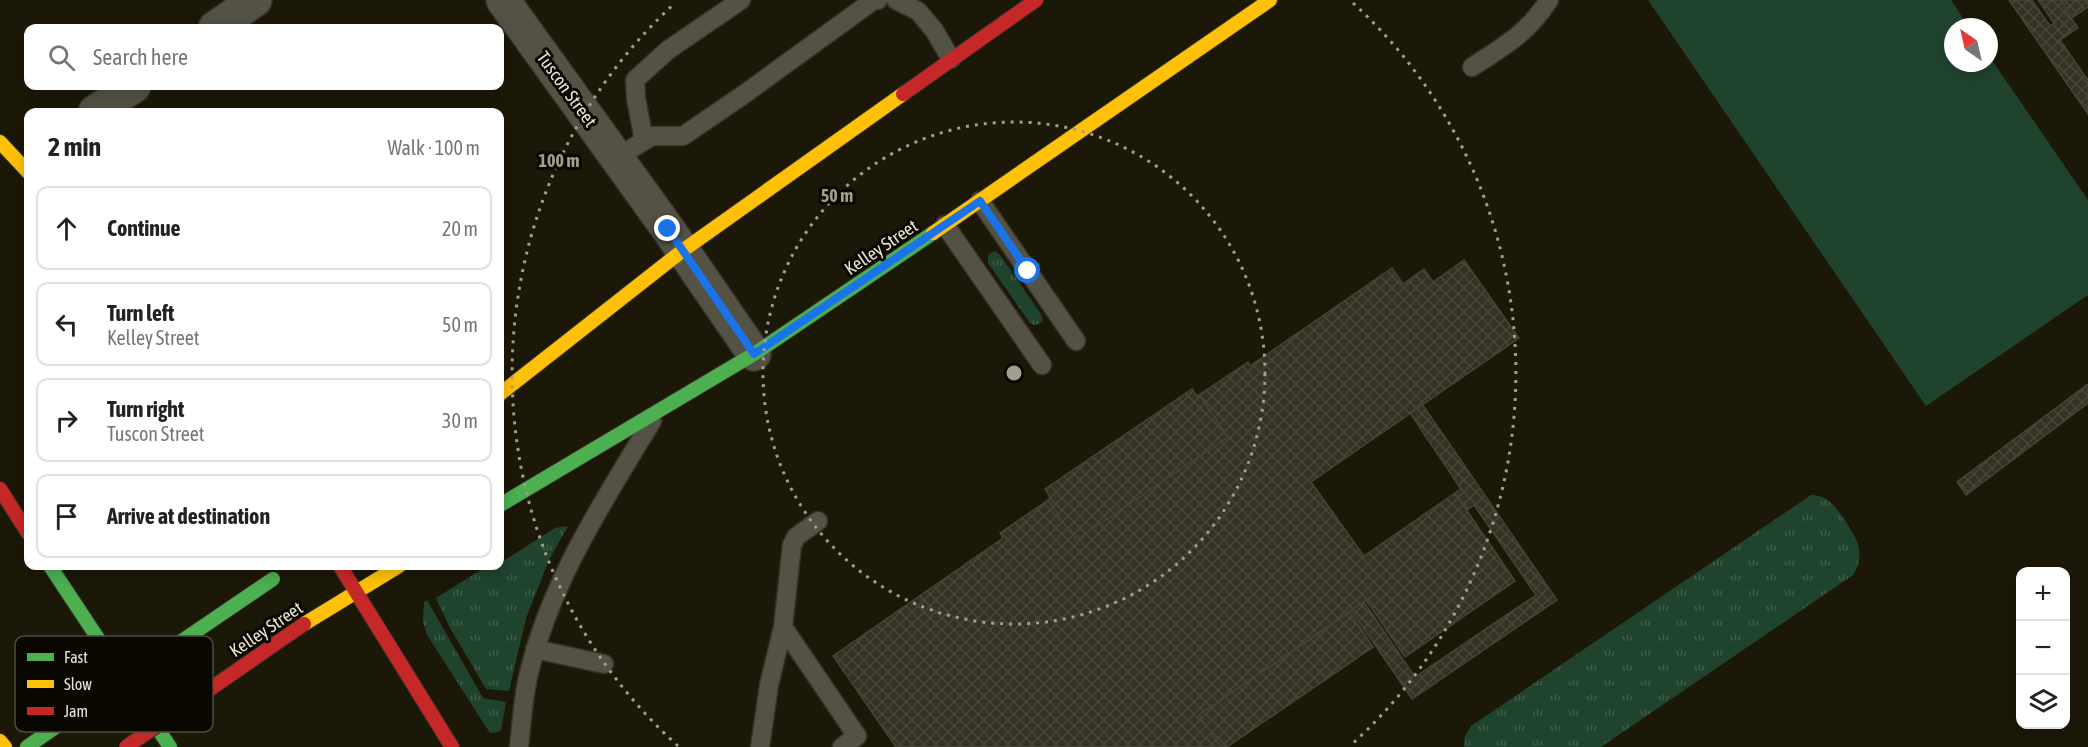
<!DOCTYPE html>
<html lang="en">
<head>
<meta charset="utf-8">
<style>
	:root { --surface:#fff; --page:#f2f2f2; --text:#222; --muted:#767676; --line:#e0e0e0 }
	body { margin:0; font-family:"Asap Condensed",sans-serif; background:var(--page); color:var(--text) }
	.controls { position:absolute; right:18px; bottom:18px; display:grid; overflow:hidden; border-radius:12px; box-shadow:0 3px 15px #0003 }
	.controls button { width:54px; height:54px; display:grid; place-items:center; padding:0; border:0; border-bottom:2px solid var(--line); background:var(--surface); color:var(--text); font:30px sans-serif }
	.compass { position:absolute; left:1944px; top:18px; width:54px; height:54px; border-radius:50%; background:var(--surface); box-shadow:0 3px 15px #0003; rotate:326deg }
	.stop { position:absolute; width:18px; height:18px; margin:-14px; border:4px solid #1a73e8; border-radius:50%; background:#fff }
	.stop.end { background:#1a73e8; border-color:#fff; box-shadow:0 2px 6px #0008 }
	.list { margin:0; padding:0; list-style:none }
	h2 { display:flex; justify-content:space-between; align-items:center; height:78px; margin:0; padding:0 24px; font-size:26px }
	h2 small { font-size:20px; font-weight:400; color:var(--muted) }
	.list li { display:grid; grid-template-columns:39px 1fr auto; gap:18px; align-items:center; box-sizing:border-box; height:84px; margin:0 12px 12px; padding:0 12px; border:2px solid var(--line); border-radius:12px }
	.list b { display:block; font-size:22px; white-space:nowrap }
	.list p { margin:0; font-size:20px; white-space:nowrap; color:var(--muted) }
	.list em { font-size:20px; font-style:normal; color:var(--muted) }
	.icon { flex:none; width:33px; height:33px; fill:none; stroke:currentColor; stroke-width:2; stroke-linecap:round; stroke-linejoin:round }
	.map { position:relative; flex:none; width:2088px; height:747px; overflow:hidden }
	.search { position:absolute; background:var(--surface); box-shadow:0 3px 15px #0003; left:24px; top:24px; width:480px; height:66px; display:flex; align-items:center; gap:15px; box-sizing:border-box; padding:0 21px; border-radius:12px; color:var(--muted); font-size:22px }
	.panel { position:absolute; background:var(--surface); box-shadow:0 3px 15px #0003; left:24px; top:108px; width:480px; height:462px; border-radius:12px }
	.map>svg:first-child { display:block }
	.grass { fill:url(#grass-tufts) }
	.pitch { fill:#20432e }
	.building { fill:url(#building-cross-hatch); stroke:#474334; stroke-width:1.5 }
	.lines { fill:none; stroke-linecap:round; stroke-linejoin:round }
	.lane-casing { stroke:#353127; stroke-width:21 }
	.street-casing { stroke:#353127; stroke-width:36 }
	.fast-casing { stroke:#353127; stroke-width:16 }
	.slow-casing { stroke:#353127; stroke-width:16 }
	.jam-casing { stroke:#353127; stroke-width:16 }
	.lane { stroke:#545145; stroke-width:18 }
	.street { stroke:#545145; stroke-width:33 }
	.fast { stroke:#4caf50; stroke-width:14 }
	.slow { stroke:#ffc107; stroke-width:14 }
	.jam { stroke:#c62828; stroke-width:14 }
	.fast-bridge-casing { stroke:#353127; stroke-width:16; stroke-linecap:butt }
	.jam-bridge-casing { stroke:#353127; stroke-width:16; stroke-linecap:butt }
	.fast-bridge { stroke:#4caf50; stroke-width:14 }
	.jam-bridge { stroke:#c62828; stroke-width:14 }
	.route { stroke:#1a73e8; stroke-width:8 }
	.ring { fill:none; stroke:#a29e8c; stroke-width:3; stroke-dasharray:3 6 }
	.labels { text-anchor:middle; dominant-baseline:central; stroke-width:6; stroke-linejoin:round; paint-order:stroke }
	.street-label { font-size:18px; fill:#eae6d3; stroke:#0a0700 }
	.key { fill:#0a0700; stroke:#4d4a3f; stroke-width:1.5 }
	.key-label { font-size:16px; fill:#eae6d3 }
	.centre { fill:#a29e8c; stroke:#0a0700; stroke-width:3 }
	.ring-label { font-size:18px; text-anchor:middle; font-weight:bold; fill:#a29e8c; stroke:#0a0700; stroke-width:6; stroke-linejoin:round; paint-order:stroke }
</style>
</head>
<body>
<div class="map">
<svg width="2088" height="747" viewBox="0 0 2088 747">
	<defs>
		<pattern id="grass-tufts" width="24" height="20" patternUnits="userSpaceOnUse" patternTransform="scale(1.5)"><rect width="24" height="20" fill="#20432e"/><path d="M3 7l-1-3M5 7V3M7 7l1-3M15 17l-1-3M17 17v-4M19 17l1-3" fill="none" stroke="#415e4b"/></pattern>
		<pattern id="building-cross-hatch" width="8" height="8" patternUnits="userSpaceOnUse" patternTransform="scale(1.5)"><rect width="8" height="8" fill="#353123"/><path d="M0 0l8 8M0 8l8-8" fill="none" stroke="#494538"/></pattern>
	</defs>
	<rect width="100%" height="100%" fill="#1c1808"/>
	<path class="grass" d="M 995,251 L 1000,255 L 1041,314 L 1043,320 L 1039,324 L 1034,325 L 1030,323 L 988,263 L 988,255 Z
		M 1811,495 C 1818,495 1823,497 1829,501 C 1838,508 1858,538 1859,548 C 1861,558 1858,567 1853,575 L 1601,747 L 1464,747 L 1465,736 L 1471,726 Z
		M 568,526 L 549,560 L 526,618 L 509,691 L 486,689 L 449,626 L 436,598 L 487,566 L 500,566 L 500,563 L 555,528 Z
		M 427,600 L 483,698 L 506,702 L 501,730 L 498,732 L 490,733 L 427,635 L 423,621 L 424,602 Z"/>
	<path class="pitch" d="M 1648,0 L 1951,0 L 1969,27 L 1953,27 L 1953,63 L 1989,63 L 1989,56 L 2088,200 L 2088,295 L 1926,406 Z"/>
	<path class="building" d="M 2009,0 L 2032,0 L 2050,26 L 2054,23 L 2038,0 L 2059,0 L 2078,28 L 2060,40 L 2087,79 L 2088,78 L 2088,114 Z
		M 2061,0 L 2088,0 L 2088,7 L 2073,17 Z
		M 1464,260 L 1519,338 L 1311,482 L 1364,556 L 1455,493 L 1515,581 L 1405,657 L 1366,600 L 1199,715 L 1221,747 L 896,747 L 833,656 L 1003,538 L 1000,533 L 1048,500 L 1076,540 L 1228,437 L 1199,395 L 1248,362 L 1250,366 L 1392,268 L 1403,284 L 1424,269 L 1433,282 Z
		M 2088,384 L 2088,403 L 1966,495 L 1957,482 Z
		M 1192,389 L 1197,396 L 1199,395 L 1228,437 L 1076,540 L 1048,500 L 1050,497 L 1045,489 Z
		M 1422,404 L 1557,600 L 1412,699 L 1351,610 L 1364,602 L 1415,677 L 1536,595 L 1474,505 L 1467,510 L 1455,493 L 1461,489 L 1410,413 Z
		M 1350,612 L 1373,647 L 1227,747 L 1221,747 L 1199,715 Z"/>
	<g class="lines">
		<defs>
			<path id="lane" d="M 896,0 L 918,11 L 934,30 L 951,59
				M 1472,67 C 1504,46 1528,33 1549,0
				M 644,141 L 636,98 L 635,80 L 668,50 L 741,0
				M 616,158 L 652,136 L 683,136 L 743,95 L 874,0 L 878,0
				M 980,201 L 1076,341
				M 945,225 L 1042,365
				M 783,627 L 857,736 L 842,747
				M 535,649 L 604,664
				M 519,746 C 522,722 523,696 529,673 C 551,581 604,500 652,421
				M 760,747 L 769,685 L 783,627 L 792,545 L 796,537 L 818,521"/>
			<path id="street" d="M 503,0 L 668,229 L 754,354
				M 215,28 L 255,0
				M 95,112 L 134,86"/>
			<path id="fast" d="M 500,505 L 754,354 L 933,233
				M 50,566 L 170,747
				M 27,747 L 57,726"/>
			<path id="slow" d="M 0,142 L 28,172
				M 933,233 L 1270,0
				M 500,394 L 682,251 L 903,94
				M 304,624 L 399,566
				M 0,741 L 5,747"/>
			<path id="jam" d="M 903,94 L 1036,0
				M 0,489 L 28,533
				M 340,566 L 452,747"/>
		</defs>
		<use href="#lane" class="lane-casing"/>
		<use href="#street" class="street-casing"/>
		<use href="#fast" class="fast-casing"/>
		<use href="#slow" class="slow-casing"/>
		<use href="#jam" class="jam-casing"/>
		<use href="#lane" class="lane"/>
		<use href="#street" class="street"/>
		<use href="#fast" class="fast"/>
		<use href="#slow" class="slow"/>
		<use href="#jam" class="jam"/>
		<defs>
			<path id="fast-bridge" d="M 57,726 L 273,579"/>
			<path id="jam-bridge" d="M 126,747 L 304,624"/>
		</defs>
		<use href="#fast-bridge" class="fast-bridge-casing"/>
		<use href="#jam-bridge" class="jam-bridge-casing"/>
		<use href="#fast-bridge" class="fast-bridge"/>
		<use href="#jam-bridge" class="jam-bridge"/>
	</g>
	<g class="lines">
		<path class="route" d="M 668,229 L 754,354 L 980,201 L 1028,271"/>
	</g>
	<g class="ring">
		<circle cx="1014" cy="373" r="251"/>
		<path d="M678 746A502 502 0 0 1 675 3M1353 3A502 502 0 0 1 1350 746"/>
	</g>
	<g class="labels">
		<g class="street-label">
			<text transform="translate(567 89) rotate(54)">Tuscon Street</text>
			<text transform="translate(881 247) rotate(-34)">Kelley Street</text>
			<text transform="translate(266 629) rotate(-34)">Kelley Street</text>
		</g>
	</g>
	<rect x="15" y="636" width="198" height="96" rx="9" class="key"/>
	<rect x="27" y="653" width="27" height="8" fill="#4caf50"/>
	<rect x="27" y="680" width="27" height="8" fill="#ffc107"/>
	<rect x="27" y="707" width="27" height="8" fill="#c62828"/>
	<g class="key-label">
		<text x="64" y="663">Fast</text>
		<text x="64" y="690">Slow</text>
		<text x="64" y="717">Jam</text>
	</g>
	<circle cx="1014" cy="373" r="9" class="centre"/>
	<g class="ring-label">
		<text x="559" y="167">100 m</text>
		<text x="837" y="202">50 m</text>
	</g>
</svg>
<div class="controls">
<button>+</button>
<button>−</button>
<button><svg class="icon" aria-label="layers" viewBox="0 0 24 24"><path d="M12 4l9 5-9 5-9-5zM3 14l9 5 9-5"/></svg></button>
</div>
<svg class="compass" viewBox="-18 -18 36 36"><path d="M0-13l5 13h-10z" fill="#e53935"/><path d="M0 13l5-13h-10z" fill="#767676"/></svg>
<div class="stop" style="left:1028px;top:271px"></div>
<div class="stop end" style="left:668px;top:229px"></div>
<div class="search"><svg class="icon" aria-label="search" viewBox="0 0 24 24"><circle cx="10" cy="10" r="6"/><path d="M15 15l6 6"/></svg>Search here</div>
<section class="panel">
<h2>2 min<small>Walk · 100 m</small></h2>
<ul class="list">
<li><svg class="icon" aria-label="ahead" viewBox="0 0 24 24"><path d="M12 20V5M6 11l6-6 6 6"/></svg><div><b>Continue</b></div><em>20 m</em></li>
<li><svg class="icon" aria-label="left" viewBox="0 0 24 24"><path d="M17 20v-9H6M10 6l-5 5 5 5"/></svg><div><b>Turn left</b><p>Kelley Street</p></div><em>50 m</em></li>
<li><svg class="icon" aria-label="right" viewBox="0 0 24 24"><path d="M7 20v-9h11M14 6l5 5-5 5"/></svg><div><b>Turn right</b><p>Tuscon Street</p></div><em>30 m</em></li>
<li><svg class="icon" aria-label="arrive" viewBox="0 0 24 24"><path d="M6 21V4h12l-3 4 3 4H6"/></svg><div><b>Arrive at destination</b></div></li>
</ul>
</section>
</div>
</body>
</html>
